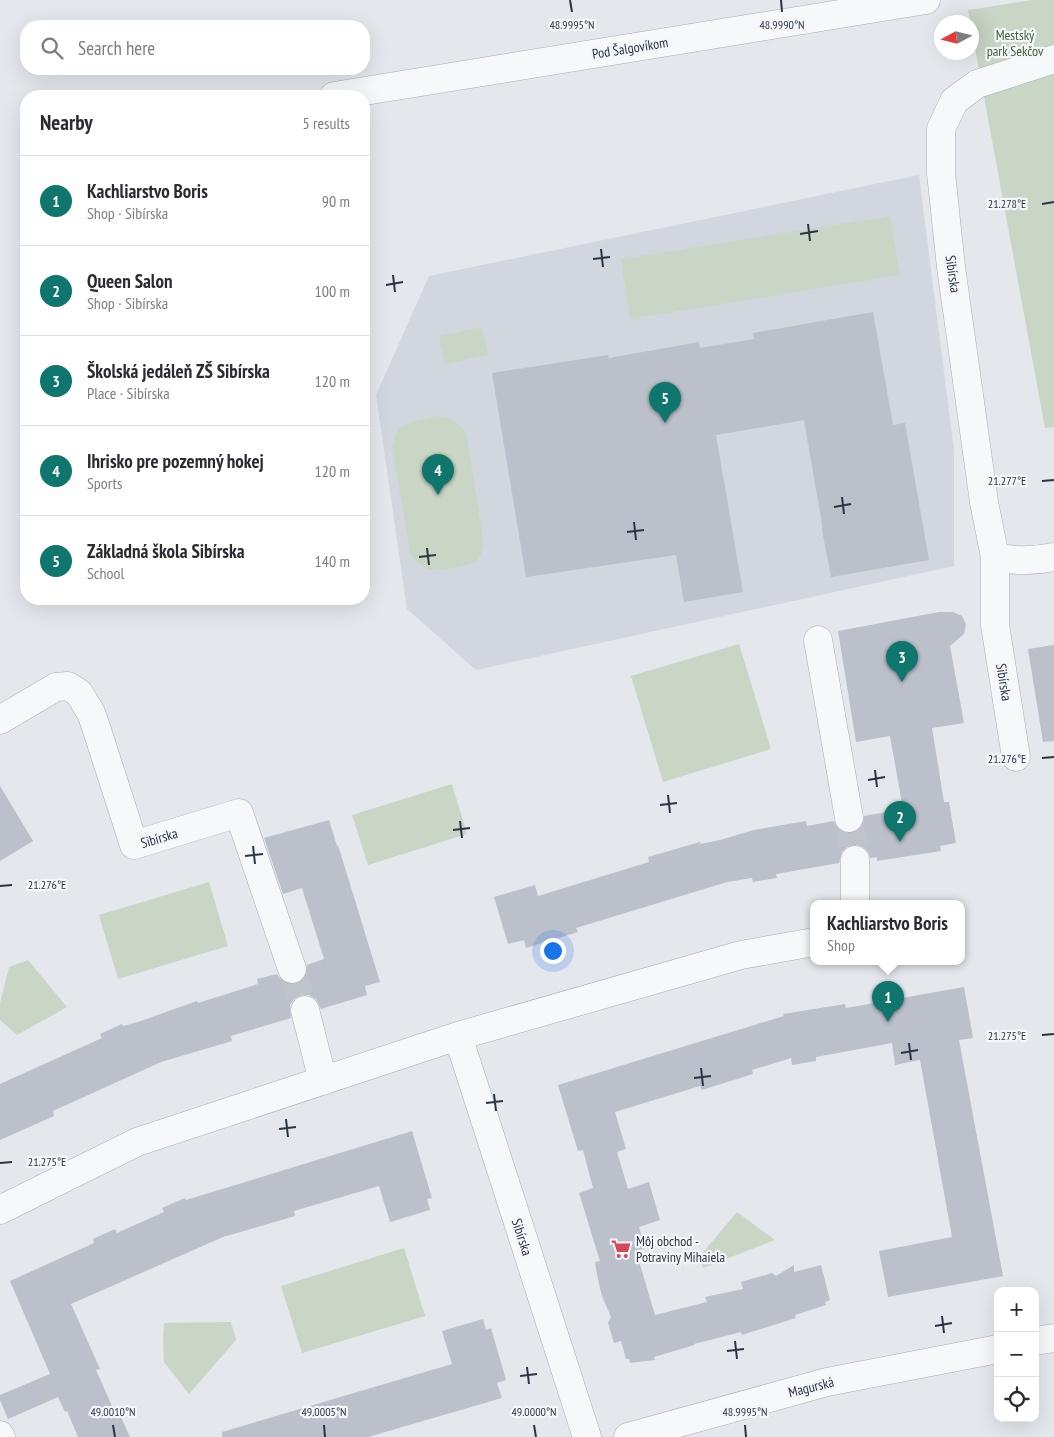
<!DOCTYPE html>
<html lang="en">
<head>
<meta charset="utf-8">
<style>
	:root { --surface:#fff; --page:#f2f2f3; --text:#2b2b33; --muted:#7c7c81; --line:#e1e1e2; --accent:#0f766e }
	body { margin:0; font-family:"PT Sans Narrow",sans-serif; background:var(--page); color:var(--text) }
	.controls { position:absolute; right:15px; bottom:15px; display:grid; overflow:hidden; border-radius:10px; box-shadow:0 5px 20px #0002 }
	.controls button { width:45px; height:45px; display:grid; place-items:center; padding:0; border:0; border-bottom:1px solid var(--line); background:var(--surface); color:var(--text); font:25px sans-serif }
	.compass { position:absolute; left:934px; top:15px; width:45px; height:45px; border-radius:50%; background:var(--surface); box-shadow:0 5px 20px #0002; rotate:263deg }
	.you { position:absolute; left:552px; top:950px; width:18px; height:18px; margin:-12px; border:4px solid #fff; border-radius:50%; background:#1a73e8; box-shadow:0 0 0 8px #1a73e833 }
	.badge { display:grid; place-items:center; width:32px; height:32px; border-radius:50%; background:var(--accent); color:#fff; font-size:16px; font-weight:700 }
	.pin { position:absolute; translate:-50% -41px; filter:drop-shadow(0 1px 2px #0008) }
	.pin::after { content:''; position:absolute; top:26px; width:18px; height:15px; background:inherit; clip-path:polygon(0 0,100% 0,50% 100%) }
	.popup { position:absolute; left:810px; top:900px; width:155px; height:65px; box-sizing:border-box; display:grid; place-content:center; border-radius:10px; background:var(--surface); filter:drop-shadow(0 1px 4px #0005); font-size:16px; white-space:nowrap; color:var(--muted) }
	.popup b { font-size:19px; color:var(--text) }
	.popup::after { content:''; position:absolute; left:50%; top:100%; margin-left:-10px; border:10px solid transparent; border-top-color:var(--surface) }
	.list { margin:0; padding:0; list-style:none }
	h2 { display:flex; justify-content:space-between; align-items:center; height:65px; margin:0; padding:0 20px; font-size:21px }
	h2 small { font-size:16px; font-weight:400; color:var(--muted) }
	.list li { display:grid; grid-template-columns:32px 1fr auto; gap:15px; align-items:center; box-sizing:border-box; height:90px; padding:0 20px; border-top:1px solid var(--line) }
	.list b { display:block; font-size:19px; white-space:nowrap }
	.list p { margin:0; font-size:16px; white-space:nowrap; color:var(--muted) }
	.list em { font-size:16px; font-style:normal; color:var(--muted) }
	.icon { flex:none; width:28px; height:28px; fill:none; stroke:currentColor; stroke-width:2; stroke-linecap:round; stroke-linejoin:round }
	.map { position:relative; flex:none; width:1054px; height:1437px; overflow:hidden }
	.search { position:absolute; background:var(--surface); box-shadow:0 5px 20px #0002; left:20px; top:20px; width:350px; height:55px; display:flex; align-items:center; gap:12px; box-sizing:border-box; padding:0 18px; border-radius:20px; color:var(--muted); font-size:19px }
	.panel { position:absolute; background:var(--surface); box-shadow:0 5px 20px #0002; left:20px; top:90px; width:350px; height:515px; border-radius:20px }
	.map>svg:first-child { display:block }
	.built { fill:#d2d6de }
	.green { fill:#c9d6c5 }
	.building { fill:#bbc0ca }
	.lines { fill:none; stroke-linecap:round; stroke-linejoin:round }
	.minor-tunnel { stroke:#bfc3cb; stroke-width:28; stroke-dasharray:28 14; stroke-linecap:butt }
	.minor-casing { stroke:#a9aeb7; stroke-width:29 }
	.minor { stroke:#f7f8fa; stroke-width:28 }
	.ticks { fill:none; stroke:#2b3445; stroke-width:2 }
	.labels { text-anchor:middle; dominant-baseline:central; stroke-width:4.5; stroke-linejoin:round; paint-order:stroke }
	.park-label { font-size:14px; fill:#3f6138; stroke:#f4f6f9 }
	.street-label { font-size:14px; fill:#2b3445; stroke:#f4f6f9 }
	.poi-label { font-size:14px; fill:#2b3445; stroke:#f4f6f9; text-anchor:start }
	.ticks-label { font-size:12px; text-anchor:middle; fill:#2b3445; stroke:#f4f6f9; stroke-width:4.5; stroke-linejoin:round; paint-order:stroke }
</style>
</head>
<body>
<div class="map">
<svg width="1054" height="1437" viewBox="0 0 1054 1437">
	<rect width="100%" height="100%" fill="#e4e7ec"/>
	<path class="built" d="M 919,175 L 954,451 L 954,566 L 476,670 L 407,609 L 376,395 L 429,276 Z"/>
	<path class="green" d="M 1032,0 L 1054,0 L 1054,427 L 1045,428 L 968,10 Z
		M 890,216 L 900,275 L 630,319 L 621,259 Z
		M 482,327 L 488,355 L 445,364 L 439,336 Z
		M 444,416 C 454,419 460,425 466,433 L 484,544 C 482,551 481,557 475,562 C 470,566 434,571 428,569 C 420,566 415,560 410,553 L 392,447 C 394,440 395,433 400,428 C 408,420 433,418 444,416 Z
		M 739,644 L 771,749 L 663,782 L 631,676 Z
		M 452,784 L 467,834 L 368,865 L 352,815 Z
		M 209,882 L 228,946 L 118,979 L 99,915 Z
		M 28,960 L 67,1007 L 17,1035 L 0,1020 L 0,1003 L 9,967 Z
		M 737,1212 L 775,1240 L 703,1268 L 699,1257 Z
		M 404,1248 L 425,1316 L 302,1353 L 281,1286 Z
		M 231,1322 L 236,1340 L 189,1394 L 164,1362 L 163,1341 L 164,1323 Z"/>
	<path class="building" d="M 873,312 L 893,425 L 905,423 L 929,560 L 831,577 L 822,530 L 822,524 L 804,420 L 716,435 L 743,592 L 684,602 L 676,555 L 526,577 L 492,373 L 608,355 L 609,358 L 699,342 L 700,348 L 754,339 L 753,333 Z
		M 939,612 L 953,612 L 962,616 L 966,624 L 964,634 L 950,646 L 964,723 L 932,728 L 944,802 L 949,802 L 956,843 L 940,846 L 941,851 L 877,861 L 877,857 L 870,858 L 868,852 L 863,847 L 855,844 L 848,846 L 842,852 L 839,863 L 776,874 L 777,878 L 776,878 L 753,882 L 752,878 L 727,882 L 576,928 L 578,932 L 526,948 L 524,940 L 508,944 L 494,897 L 535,885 L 538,896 L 649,862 L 648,857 L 700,842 L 700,844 L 720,840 L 754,830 L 806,821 L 807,826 L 834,821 L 837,828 L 843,832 L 852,833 L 859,830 L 863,824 L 864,816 L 903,809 L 890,736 L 856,742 L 838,631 Z
		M 1054,645 L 1054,741 L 1043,742 L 1028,649 Z
		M 0,786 L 33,841 L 0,861 Z
		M 329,820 L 337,846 L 338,845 L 380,982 L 365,986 L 367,995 L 321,1009 L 316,999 L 309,995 L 301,995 L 294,999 L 290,1005 L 291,1018 L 231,1036 L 232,1041 L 161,1062 L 53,1111 L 54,1116 L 0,1140 L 0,1084 L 102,1038 L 100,1034 L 122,1024 L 123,1026 L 138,1022 L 197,1001 L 198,1003 L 258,984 L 257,979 L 277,974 L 281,980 L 288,984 L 297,984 L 303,980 L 307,973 L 307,965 L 324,959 L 302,888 L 283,894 L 264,838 Z
		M 964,987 L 973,1038 L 959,1040 L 1003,1276 L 888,1297 L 879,1251 L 952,1237 L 920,1060 L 895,1065 L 892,1043 L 816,1057 L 816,1061 L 792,1065 L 791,1058 L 752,1070 L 753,1074 L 702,1090 L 700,1086 L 615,1112 L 626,1149 L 617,1152 L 628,1189 L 649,1182 L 660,1220 L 639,1227 L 645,1248 L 636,1251 L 655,1315 L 707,1302 L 705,1297 L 743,1289 L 741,1282 L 772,1273 L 776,1276 L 794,1265 L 794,1272 L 821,1265 L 830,1300 L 825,1302 L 826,1305 L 795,1315 L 796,1318 L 742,1335 L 741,1332 L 694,1344 L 694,1345 L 681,1349 L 654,1357 L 655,1360 L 630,1363 L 629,1359 L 626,1359 L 621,1341 L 614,1343 L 608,1323 L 611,1317 L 602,1296 L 597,1275 L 595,1262 L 600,1261 L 579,1193 L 593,1188 L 583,1150 L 578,1151 L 558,1085 L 784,1016 L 783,1014 L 845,1004 L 846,1008 Z
		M 412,1131 L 432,1198 L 427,1199 L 430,1210 L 390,1222 L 379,1186 L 294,1211 L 295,1216 L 223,1237 L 71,1304 L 100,1369 L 96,1370 L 113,1408 L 116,1406 L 130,1437 L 78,1437 L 67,1411 L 65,1412 L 58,1397 L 8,1419 L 0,1400 L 0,1395 L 50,1374 L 10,1281 L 94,1243 L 93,1239 L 115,1229 L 117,1233 L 164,1212 L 162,1208 L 185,1198 L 186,1200 Z
		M 483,1319 L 486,1330 L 491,1328 L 506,1380 L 497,1383 L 502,1398 L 368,1437 L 222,1437 L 222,1432 L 452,1364 L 442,1331 Z"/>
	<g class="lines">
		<path class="minor-tunnel" d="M 849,818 L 855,860
			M 292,969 L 305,1010"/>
		<defs>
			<path id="minor" d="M 1054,59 L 977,84 L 954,101 L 941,129 L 941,173 L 951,267 L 984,502 L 995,557 C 1013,561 1035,561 1054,557
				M 334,96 L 926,0
				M 995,557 L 995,625 L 1016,757
				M 818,640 L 849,818
				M 0,720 L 56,687 L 68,686 L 79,693 L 91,713 L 95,724 L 134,845 L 239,813 L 292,969
				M 855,860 L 855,903
				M 305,1010 L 323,1081
				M 458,1036 L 587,1437
				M 0,1210 L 137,1142 L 458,1036 L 741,955 L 814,942
				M 1035,1341 L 1054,1338
				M 0,1435 L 1,1437
				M 628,1437 L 827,1382 L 998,1349"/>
		</defs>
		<use href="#minor" class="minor-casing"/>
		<use href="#minor" class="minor"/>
	</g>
	<path class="ticks" d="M 570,0 L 572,12M 781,0 L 782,12M 1042,204 L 1054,202M 808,224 L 810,241M 800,234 L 818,231M 601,249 L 603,267M 593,259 L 610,257M 393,275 L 395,292M 386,285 L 403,282M 1042,481 L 1054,480M 842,497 L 844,514M 834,507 L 851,504M 634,522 L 636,540M 627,532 L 644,530M 427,548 L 429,565M 419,557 L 436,555M 1042,758 L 1054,757M 875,770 L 877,787M 868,780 L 885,777M 668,795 L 670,813M 660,805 L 677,803M 460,821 L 462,838M 453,830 L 470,828M 253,846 L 255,864M 245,856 L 263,854M 0,886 L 12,885M 1042,1035 L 1054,1034M 909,1043 L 911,1060M 901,1053 L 918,1050M 701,1068 L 703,1086M 694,1078 L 711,1076M 494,1094 L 496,1111M 486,1103 L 503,1101M 286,1119 L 288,1137M 279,1129 L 296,1127M 0,1163 L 12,1162M 942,1316 L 944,1333M 935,1326 L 952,1323M 735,1341 L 737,1359M 727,1351 L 744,1349M 527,1367 L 529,1384M 520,1376 L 537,1374M 113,1425 L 115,1437M 324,1425 L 325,1437M 534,1425 L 536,1437M 745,1425 L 746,1437"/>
	<defs>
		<symbol id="supermarket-bare" viewBox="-9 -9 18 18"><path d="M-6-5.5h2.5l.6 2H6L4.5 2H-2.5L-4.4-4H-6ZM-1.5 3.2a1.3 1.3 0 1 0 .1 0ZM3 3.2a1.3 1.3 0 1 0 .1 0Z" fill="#d1495b" stroke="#f4f6f9" stroke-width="2.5" paint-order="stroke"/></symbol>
	</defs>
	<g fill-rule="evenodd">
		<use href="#supermarket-bare" x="607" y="1235" width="28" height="28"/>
	</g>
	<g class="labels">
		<g class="park-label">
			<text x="1015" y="35">Mestský<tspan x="1015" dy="16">park Sekčov</tspan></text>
		</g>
		<g class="street-label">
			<text transform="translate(630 48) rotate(-9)">Pod Šalgovíkom</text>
			<text transform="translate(953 274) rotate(82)">Sibírska</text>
			<text transform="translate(1004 682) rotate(81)">Sibírska</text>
			<text transform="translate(159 838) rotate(-17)">Sibírska</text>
			<text transform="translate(522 1237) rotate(72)">Sibírska</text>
			<text transform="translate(811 1387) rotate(-14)">Magurská</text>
		</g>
		<g class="poi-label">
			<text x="636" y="1241">Môj obchod -<tspan x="636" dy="16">Potraviny Mihaiela</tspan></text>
		</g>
	</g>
	<g class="ticks-label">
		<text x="572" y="29">48.9995°N</text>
		<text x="782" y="29">48.9990°N</text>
		<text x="1007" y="208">21.278°E</text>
		<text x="1007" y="485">21.277°E</text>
		<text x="1007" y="763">21.276°E</text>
		<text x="47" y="889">21.276°E</text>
		<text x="1007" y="1040">21.275°E</text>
		<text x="47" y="1166">21.275°E</text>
		<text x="113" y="1416">49.0010°N</text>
		<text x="324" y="1416">49.0005°N</text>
		<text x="534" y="1416">49.0000°N</text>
		<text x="745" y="1416">48.9995°N</text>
	</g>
</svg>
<div class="controls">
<button>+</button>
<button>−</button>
<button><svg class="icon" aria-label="locate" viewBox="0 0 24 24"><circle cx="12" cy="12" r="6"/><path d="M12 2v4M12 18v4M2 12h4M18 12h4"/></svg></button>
</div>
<svg class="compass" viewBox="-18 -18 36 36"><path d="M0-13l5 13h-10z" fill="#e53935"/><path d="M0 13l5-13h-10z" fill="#7c7c81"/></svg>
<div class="you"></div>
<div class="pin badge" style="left:888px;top:1022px">1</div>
<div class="popup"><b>Kachliarstvo Boris</b>Shop</div>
<div class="pin badge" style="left:900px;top:842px">2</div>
<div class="pin badge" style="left:902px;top:682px">3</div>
<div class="pin badge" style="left:438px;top:495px">4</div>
<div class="pin badge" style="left:665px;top:423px">5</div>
<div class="search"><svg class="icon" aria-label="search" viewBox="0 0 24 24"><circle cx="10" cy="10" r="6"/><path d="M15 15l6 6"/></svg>Search here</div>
<section class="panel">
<h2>Nearby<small>5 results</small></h2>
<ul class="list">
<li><span class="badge">1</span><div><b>Kachliarstvo Boris</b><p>Shop · Sibírska</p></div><em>90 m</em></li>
<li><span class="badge">2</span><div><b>Queen Salon</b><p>Shop · Sibírska</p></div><em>100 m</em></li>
<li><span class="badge">3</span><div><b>Školská jedáleň ZŠ Sibírska</b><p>Place · Sibírska</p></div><em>120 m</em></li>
<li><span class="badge">4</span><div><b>Ihrisko pre pozemný hokej</b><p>Sports</p></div><em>120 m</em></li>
<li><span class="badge">5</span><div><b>Základná škola Sibírska</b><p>School</p></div><em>140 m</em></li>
</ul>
</section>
</div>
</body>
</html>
